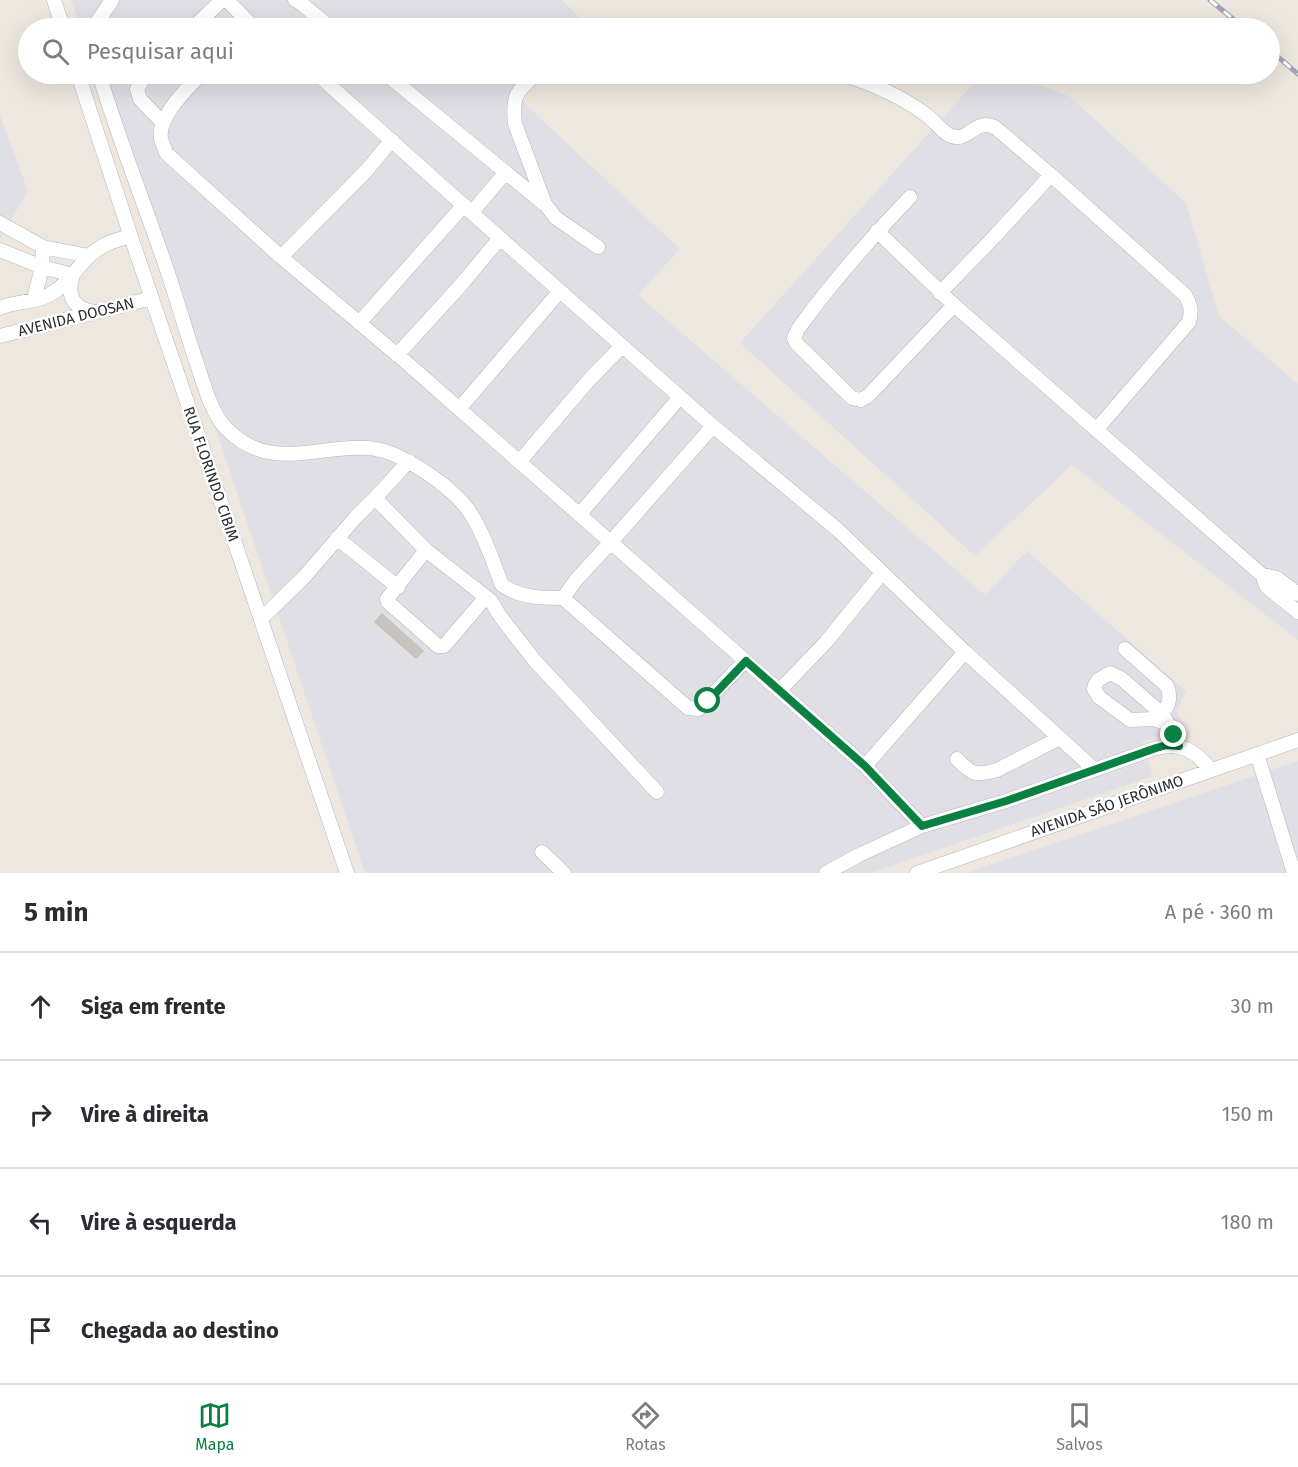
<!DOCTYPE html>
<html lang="pt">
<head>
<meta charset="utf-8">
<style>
	:root { --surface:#fff; --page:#f7f7f7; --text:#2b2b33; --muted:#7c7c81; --line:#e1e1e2; --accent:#0b8043 }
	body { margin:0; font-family:"Fira Sans",sans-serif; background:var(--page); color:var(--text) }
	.stop { position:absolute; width:18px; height:18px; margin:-14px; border:4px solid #0b8043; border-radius:50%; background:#fff }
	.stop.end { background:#0b8043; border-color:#fff; box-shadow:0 2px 6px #0008 }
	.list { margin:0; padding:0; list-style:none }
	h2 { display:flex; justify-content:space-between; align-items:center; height:78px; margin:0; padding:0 24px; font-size:26px }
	h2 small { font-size:20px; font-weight:400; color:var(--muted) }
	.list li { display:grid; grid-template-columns:39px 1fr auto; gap:18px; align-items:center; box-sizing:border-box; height:108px; padding:0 24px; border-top:2px solid var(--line) }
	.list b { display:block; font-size:22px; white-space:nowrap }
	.list em { font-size:20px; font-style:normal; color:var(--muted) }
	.icon { flex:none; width:33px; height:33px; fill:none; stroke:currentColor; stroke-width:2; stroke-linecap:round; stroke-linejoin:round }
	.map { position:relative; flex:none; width:1298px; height:873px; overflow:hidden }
	.search { position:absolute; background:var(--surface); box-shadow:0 6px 24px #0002; left:18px; right:18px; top:18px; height:66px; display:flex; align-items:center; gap:15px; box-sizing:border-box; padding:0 21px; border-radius:33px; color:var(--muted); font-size:22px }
	.sheet { height:510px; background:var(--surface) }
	nav { display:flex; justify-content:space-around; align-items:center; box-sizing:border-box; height:84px; border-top:2px solid var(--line); background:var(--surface); font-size:16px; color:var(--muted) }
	nav a { display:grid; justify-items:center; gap:3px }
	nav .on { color:var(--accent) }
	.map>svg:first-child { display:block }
	.industrial { fill:#e1dfe6 }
	.building { fill:#c8c3be; stroke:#c8c2b8; stroke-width:1.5 }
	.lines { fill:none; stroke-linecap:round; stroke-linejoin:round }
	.minor-casing { stroke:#b2b5be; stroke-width:15 }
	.minor { stroke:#fff; stroke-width:14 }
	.rail-casing { stroke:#a2a4b5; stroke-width:5 }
	.rail { stroke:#fff; stroke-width:3; stroke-dasharray:9; stroke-linecap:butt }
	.route { stroke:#0b8043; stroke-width:8 }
	.labels { text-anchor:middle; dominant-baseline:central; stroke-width:5; stroke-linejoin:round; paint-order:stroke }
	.street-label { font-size:15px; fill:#2c2c2c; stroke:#fff }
</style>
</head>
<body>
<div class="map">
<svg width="1298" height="873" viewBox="0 0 1298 873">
	<rect width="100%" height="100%" fill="#ede7df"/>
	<path class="industrial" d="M 71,0 L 562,0 L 583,21 L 575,28 L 81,28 Z
		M 96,74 L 528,74 L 511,91 L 680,249 L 638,295 L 985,595 L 1027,551 L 1186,691 L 1177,711 L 1185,728 L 1142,742 L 1153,776 L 871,873 L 365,873 Z
		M 982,74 L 1007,74 L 1069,96 L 1186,203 L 1219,316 L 1298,384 L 1298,640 L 1072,465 L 975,556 L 740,343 Z
		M 0,115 L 28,191 L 0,239 Z
		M 1298,761 L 1298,873 L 966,873 Z"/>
	<path class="building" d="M 382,614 L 423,651 L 416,658 L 375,622 Z"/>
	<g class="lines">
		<defs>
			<path id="minor" d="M 54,0 L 63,28
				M 227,0 L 252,26
				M 295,0 L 302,4 L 331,28
				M 96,28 L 98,21 L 112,0
				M 193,28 L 222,0
				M 78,74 L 131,237 L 347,873
				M 99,74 C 120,143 147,210 170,279 C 179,307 187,334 196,361 C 203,381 211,413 225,427 C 267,473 316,445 367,448 C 399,449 455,488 471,514 C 485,536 493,562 502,585 C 521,598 541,598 563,598
				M 148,74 L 143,79 L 137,89 L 140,99 L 162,122
				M 201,74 C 187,89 157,117 161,139 C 162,143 165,148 166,153 L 281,257 L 407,363 L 865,766 L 922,826
				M 317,74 L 500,238 L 713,426 L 838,530 L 965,652 L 1094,769
				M 386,74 L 543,203
				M 536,74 C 516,92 512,96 515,124 L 545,204 L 556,218 L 598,247
				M 841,74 C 871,83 899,95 925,114 C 933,119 942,132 949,135 C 968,145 975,116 996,128 L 1051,175 L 1185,295 C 1191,305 1192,311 1189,322 L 1096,430
				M 910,197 C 870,239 832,282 798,329 L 794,338 L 796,343 L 852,398 L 861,400 L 868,396 L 954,305
				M 472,212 L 506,172
				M 0,223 L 43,247 L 42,267 L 34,299
				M 877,231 L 954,305 L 1262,575 L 1267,587 L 1298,612
				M 43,247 L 89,256
				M 0,250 L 42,267 L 73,275 C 66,294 73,310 95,312
				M 281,257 L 366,171 L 392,140
				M 940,293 L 994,237 L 1051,175
				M 0,308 C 15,301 34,303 49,295 C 66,286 76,269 89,256 C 101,245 115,239 131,237
				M 359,323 L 464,205
				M 0,336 L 152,298
				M 397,355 L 460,286 L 500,238
				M 459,409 L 560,291
				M 713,426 L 610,543 L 576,580 L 563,598 L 688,708 L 699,709 L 745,661
				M 519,462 L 589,380 L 622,346
				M 375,498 L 426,550 L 491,601 L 500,616 L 535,661 L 657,792
				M 579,515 L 680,397
				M 337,538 L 398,587
				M 426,550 L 387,599 L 388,602 L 438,646 L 444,646 L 486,597
				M 1262,575 L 1277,578 L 1298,594
				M 261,619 L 305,576 L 355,518 L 375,498 L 409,461
				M 1125,649 L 1167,686 C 1171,696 1170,706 1161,713
				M 779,691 L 826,642 L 882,573
				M 1170,725 L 1154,719 L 1130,720 L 1099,697 L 1094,689 L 1095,685 L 1098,680 L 1110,673 L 1122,679 L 1161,713 C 1169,723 1174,734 1179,746
				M 1257,754 L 1294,873
				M 957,759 C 972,775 976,776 997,770 L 1060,738
				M 865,766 L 965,652
				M 542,852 L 564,873
				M 826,873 L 859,855 L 922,826 L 1006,801 L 1156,748 C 1182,742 1194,750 1211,770
				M 917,873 L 1298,740"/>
		</defs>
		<use href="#minor" class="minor-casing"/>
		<use href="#minor" class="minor"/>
		<defs>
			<path id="rail" d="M 1210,0 L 1244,28
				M 1270,50 L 1298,74"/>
		</defs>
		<use href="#rail" class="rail-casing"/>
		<use href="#rail" class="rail"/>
	</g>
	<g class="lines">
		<path class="route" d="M 708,701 L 746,661 L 865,766 L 922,826 L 1006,801 L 1156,748 L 1167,745 L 1179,746 L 1174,735"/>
	</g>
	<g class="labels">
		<g class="street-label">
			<text transform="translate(76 317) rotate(-14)">AVENIDA DOOSAN</text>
			<text transform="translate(211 474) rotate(71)">RUA FLORINDO CIBIM</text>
			<text transform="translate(1107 806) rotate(-19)">AVENIDA SÃO JERÔNIMO</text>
		</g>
	</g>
</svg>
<div class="stop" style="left:708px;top:701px"></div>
<div class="stop end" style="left:1174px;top:735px"></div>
<div class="search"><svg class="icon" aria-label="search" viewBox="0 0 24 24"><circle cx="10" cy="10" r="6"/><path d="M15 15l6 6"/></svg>Pesquisar aqui</div>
</div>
<section class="sheet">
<h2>5 min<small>A pé · 360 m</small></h2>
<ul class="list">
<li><svg class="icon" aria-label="ahead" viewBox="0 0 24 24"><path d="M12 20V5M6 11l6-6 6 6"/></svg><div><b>Siga em frente</b></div><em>30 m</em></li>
<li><svg class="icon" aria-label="right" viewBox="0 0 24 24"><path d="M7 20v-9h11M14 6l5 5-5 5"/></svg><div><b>Vire à direita</b></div><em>150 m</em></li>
<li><svg class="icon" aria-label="left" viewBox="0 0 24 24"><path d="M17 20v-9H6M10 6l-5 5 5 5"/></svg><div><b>Vire à esquerda</b></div><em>180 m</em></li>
<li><svg class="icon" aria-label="arrive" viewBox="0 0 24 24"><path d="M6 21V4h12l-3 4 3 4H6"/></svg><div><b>Chegada ao destino</b></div></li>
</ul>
</section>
<nav>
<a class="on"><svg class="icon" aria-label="map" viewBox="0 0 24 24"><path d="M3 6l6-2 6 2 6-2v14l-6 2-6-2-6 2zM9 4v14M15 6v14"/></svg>Mapa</a>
<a><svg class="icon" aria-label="directions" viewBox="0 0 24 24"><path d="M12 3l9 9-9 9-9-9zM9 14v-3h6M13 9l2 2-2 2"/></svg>Rotas</a>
<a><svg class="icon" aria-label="saved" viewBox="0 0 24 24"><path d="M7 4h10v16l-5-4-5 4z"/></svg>Salvos</a>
</nav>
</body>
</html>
